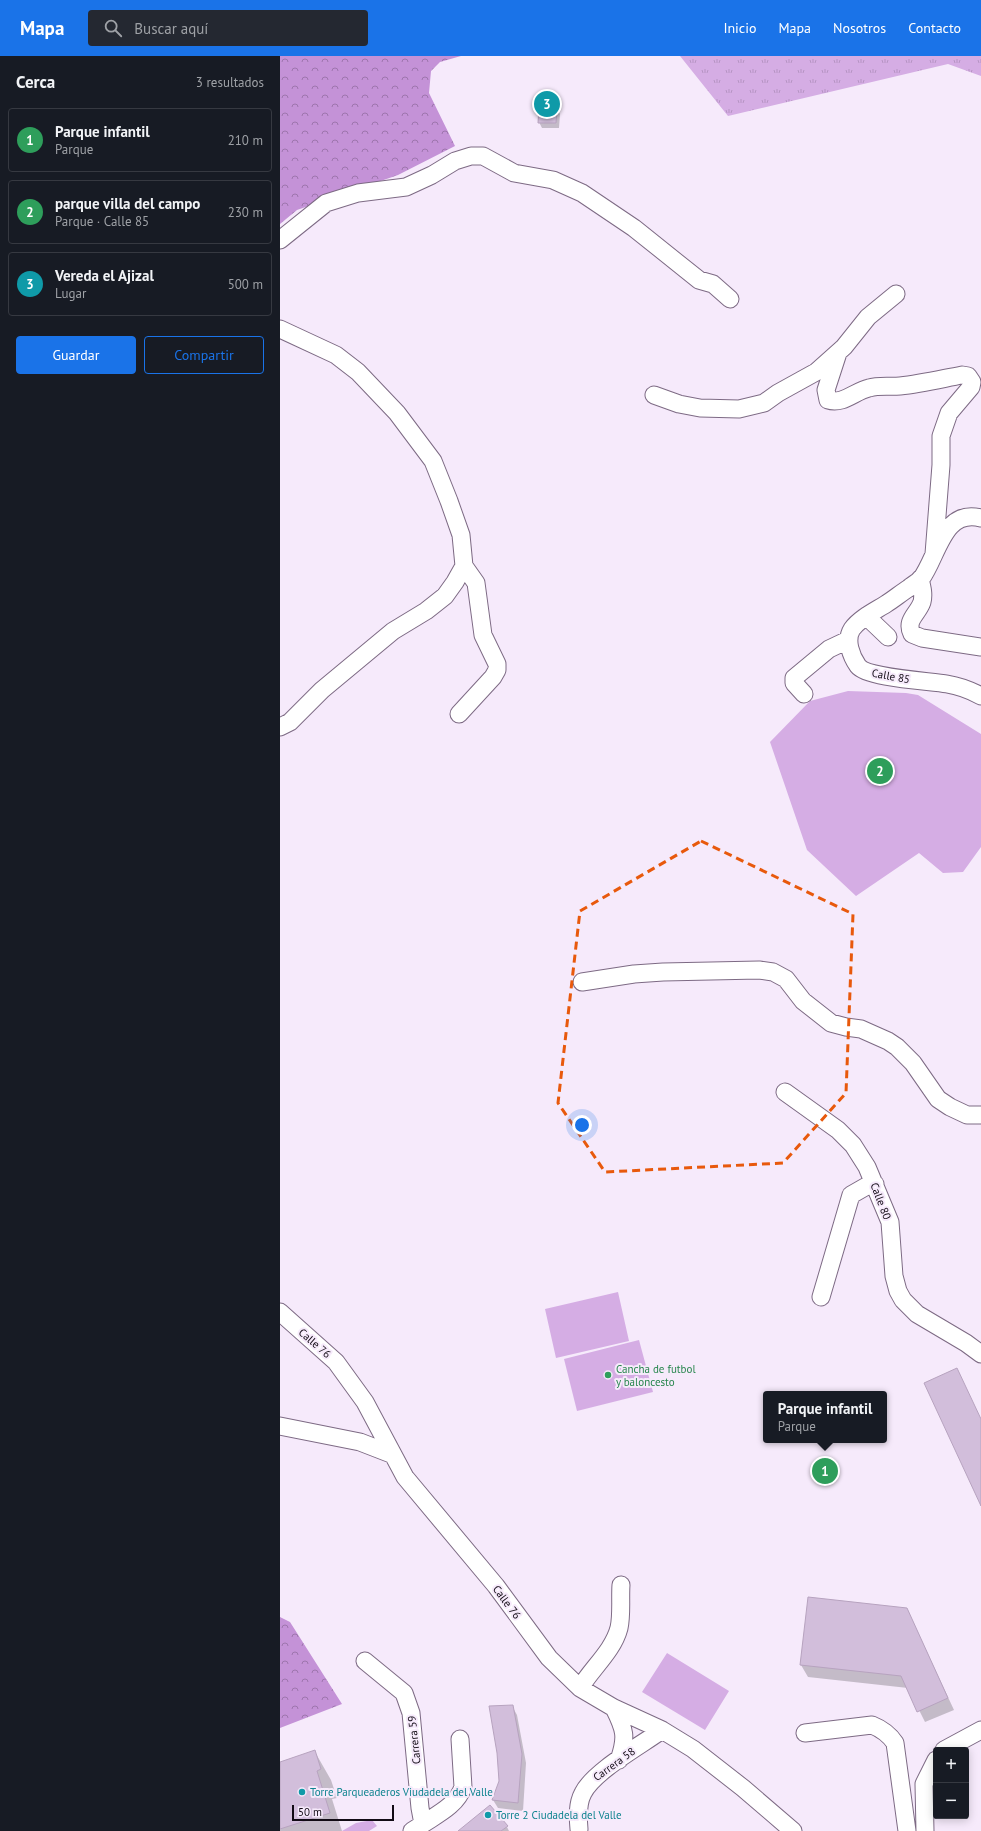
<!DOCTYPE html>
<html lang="es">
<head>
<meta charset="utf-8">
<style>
	:root { --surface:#171b24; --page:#242831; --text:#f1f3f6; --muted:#9ea1a6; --line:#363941; --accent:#1a73e8 }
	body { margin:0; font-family:"PT Sans",sans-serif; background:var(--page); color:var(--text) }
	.controls { position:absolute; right:12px; bottom:12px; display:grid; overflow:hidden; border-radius:4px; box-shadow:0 2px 10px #0003 }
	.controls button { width:36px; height:36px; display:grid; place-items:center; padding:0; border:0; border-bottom:1px solid var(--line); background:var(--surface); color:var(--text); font:20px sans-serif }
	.scale { position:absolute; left:12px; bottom:10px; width:102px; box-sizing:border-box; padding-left:4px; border:2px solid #120b15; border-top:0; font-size:11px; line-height:14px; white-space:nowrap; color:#120b15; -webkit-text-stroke:3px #f6eafb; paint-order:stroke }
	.you { position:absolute; left:302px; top:1069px; width:14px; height:14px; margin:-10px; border:3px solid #fff; border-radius:50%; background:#1a73e8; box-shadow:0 0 0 6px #1a73e833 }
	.badge { display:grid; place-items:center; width:26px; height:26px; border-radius:50%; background:var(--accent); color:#fff; font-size:13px; font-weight:700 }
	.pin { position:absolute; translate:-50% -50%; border:2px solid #fff; box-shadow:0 1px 4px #0006 }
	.popup { position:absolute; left:483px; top:1335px; width:124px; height:52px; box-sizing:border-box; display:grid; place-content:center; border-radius:4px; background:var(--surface); filter:drop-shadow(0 1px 3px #0005); font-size:13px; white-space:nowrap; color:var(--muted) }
	.popup b { font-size:15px; color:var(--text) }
	.popup::after { content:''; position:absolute; left:50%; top:100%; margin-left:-8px; border:8px solid transparent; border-top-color:var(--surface) }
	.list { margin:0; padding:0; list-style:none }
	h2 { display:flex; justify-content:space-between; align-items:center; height:52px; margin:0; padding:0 16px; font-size:17px }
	h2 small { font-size:13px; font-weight:400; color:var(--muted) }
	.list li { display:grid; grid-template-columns:26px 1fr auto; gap:12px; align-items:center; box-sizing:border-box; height:64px; margin:0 8px 8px; padding:0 8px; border:1px solid var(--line); border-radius:4px }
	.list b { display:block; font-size:15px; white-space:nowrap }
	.list p { margin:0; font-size:13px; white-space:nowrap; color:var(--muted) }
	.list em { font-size:13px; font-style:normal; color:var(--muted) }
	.actions { display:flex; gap:8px; padding:12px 16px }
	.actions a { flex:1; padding:9px 0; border:1px solid var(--accent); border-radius:4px; text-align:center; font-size:14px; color:var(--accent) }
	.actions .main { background:var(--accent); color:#fff }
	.icon { flex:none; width:22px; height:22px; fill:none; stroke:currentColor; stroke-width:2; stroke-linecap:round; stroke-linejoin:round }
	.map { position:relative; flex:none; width:701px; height:1775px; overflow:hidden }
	header { display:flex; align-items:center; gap:24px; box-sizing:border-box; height:56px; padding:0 20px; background:var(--accent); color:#fff }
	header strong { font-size:19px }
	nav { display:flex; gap:22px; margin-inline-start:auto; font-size:14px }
	.search { width:280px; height:36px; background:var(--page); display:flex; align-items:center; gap:10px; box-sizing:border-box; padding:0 14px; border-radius:4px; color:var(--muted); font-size:15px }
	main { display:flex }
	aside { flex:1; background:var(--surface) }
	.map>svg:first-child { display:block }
	.grass { fill:url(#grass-tufts) }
	.forest { fill:url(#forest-crowns) }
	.green { fill:#d5ade4 }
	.shadow { fill:#0003 }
	.building { fill:#d2bedb; stroke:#b7a3bf }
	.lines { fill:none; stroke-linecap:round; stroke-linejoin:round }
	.minor-casing { stroke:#7d6a84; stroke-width:19 }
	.minor { stroke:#fff; stroke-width:17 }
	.marked { fill:none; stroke:#e8590c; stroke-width:3; stroke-dasharray:8 5; stroke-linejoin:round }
	.leisure-dot { fill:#2e9e5b; stroke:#f6eafb; stroke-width:1.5 }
	.culture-dot { fill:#0f9aa8; stroke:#f6eafb; stroke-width:1.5 }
	.labels { text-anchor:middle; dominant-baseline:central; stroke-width:4; stroke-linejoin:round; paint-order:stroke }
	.street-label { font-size:11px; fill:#120b15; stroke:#f6eafb }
	.leisure-label { font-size:11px; fill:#27864d; stroke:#f6eafb; text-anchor:start }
	.culture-label { font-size:11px; fill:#0d838f; stroke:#f6eafb; text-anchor:start }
</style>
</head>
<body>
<header>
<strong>Mapa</strong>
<div class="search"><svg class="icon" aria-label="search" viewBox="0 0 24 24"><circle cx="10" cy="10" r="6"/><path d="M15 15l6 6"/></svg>Buscar aquí</div>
<nav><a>Inicio</a><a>Mapa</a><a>Nosotros</a><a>Contacto</a></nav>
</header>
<main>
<aside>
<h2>Cerca<small>3 resultados</small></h2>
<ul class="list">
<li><span class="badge" style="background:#2e9e5b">1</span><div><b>Parque infantil</b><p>Parque</p></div><em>210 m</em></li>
<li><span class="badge" style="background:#2e9e5b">2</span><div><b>parque villa del campo</b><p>Parque · Calle 85</p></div><em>230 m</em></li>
<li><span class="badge" style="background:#0f9aa8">3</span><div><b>Vereda el Ajizal</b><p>Lugar</p></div><em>500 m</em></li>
</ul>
<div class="actions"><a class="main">Guardar</a><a>Compartir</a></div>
</aside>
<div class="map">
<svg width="701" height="1775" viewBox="0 0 701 1775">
	<defs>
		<pattern id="grass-tufts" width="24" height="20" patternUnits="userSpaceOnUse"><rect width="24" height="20" fill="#d5ade4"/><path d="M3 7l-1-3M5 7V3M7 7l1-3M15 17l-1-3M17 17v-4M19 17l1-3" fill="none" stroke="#b694c3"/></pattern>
		<pattern id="forest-crowns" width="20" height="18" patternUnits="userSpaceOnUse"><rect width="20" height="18" fill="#c492d7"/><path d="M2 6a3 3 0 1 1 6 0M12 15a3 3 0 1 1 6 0" fill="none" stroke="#9e75ad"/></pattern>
	</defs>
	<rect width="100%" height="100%" fill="#f6eafb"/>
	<path class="grass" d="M 400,0 L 701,0 L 701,20 L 668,8 L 448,60 Z"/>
	<path class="forest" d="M 0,0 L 181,0 L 160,6 L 151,15 L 149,37 L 175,90 L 118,119 L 17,154 L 0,168 Z
		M 0,1561 L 10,1566 L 62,1648 L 0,1672 Z"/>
	<path class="green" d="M 568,635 L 626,637 L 638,639 L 701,678 L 701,791 L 683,816 L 663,817 L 639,797 L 576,840 L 527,794 L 490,686 L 530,645 Z
		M 338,1236 L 349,1285 L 276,1302 L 265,1253 Z
		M 359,1284 L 373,1336 L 297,1355 L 284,1303 Z
		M 387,1597 L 449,1635 L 425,1674 L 362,1636 Z
		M 92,1764 L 97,1770 L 89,1775 L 62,1775 L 76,1767 Z"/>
	<path class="shadow" d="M 276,52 L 280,58 L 279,72 L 262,72 L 259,66 Z
		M 627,1553 L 674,1654 L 645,1666 L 628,1632 L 528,1621 L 521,1609 Z
		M 232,1650 L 237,1659 L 246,1707 L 243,1755 L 218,1752 L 213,1744 L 220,1726 Z
		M 35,1696 L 51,1724 L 57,1742 L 52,1743 L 62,1775 L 0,1775 L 0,1707 Z
		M 227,1771 L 229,1775 L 179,1775 Z"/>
	<path class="building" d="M 259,51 L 277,51 L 276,67 L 258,67 Z
		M 677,1312 L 701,1363 L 701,1450 L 644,1327 Z
		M 528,1541 L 627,1552 L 668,1642 L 637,1656 L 621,1620 L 520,1609 Z
		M 233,1649 L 242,1698 L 238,1747 L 212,1744 L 219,1725 L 217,1697 L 209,1650 Z
		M 35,1694 L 41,1713 L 37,1715 L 50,1757 L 0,1773 L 0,1706 Z
		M 210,1749 L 228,1770 L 221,1775 L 178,1775 Z"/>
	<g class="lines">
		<defs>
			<path id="minor" d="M 0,184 L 46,147 L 78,137 L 126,131 L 152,119 L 175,105 L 191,100 L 203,100 L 234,117 L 273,124 L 302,137 L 354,172 L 419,224 L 433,228 L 450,243
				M 0,273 L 56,299 L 78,316 L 117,357 L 153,405 L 169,445 L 181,479 L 184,510 L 175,526 L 165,540 L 146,555 L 113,575 L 42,634 L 10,666 L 0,671
				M 558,297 L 546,334 L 548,344 C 563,349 575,335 589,332 C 599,329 610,331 620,330 C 641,328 661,323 682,319 L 688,320 L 692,326 L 691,331 L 669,357 L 661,380 L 661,409 L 654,498
				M 374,339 L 399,348 L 420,352 L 459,353 L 484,347 L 498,337 L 536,316 L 564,291 L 588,261 L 616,238
				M 701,462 C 663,452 658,500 641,523 C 638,526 632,529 629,532 C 621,537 614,543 606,548 C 595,555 580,562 572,573 C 565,584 571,600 578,610 C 587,622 650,625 667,628 C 679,630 690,634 701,640
				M 640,523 C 642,531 644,538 642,546 C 638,558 625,564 632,578 L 642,582 L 701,591
				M 586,560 L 608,581
				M 524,638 L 514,627 L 514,622 L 549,593 L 568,584
				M 179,658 L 213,621 L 217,614 L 217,608 L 203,579 L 196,527 L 184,510
				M 302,926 L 354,918 L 383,916 L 479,914 L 493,916 L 506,923 L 523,945 L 551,967 L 566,971 L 581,973 L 608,985 L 617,991 L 633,1007 L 658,1043 L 670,1051 L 687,1059 L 701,1059
				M 505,1036 L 558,1074 L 573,1089 L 587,1111 L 610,1166 L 614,1220 L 618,1235 L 623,1244 L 637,1258 L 686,1287 L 701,1298
				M 541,1241 L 571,1139 L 585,1131 L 595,1128
				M 0,1256 L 56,1306 L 85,1346 L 125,1421 L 216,1530 L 269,1602 L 300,1632 L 334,1652 L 382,1674 L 413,1693 L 463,1732 L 513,1775
				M 0,1370 L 80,1386 L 111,1398
				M 85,1605 L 124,1637 L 131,1657 L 140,1752 L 143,1768 L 132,1775
				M 300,1632 C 312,1612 333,1595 339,1572 C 342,1559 340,1542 341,1529
				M 334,1652 C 345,1674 347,1681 339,1704
				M 525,1677 L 592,1669 C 602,1673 609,1678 615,1687 L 627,1775
				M 664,1694 L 701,1674
				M 143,1768 C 158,1758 177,1749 183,1731 L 180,1683
				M 299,1773 C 298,1762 297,1748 303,1737 C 314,1715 360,1690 382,1674
				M 645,1775 L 644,1728 L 656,1704"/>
		</defs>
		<use href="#minor" class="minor-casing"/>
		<use href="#minor" class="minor"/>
	</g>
	<path class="marked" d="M 421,785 L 573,858 L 566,1037 L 503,1107 L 325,1116 L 278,1047 L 300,855 Z"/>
	<circle class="leisure-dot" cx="328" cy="1319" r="4"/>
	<g class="culture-dot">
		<circle cx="22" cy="1736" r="4"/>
		<circle cx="208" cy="1759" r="4"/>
	</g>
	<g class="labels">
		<g class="street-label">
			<text transform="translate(611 620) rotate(10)">Calle 85</text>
			<text transform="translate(601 1145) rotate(69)">Calle 80</text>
			<text transform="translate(35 1287) rotate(41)">Calle 76</text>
			<text transform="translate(227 1546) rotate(53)">Calle 76</text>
			<text transform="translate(134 1684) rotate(-96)">Carrera 59</text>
			<text transform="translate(334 1708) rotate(-36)">Carrera 58</text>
		</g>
		<g class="leisure-label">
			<text x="336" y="1313">Cancha de futbol<tspan x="336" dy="13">y baloncesto</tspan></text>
		</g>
		<g class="culture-label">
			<text x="30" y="1736">Torre Parqueaderos Viudadela del Valle</text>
			<text x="216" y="1759">Torre 2 Ciudadela del Valle</text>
		</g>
	</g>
</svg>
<div class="controls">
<button>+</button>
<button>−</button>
</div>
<div class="scale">50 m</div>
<div class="you"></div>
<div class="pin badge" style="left:545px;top:1415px;background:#2e9e5b">1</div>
<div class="popup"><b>Parque infantil</b>Parque</div>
<div class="pin badge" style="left:600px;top:715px;background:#2e9e5b">2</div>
<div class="pin badge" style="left:267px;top:48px;background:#0f9aa8">3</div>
</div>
</main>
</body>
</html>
